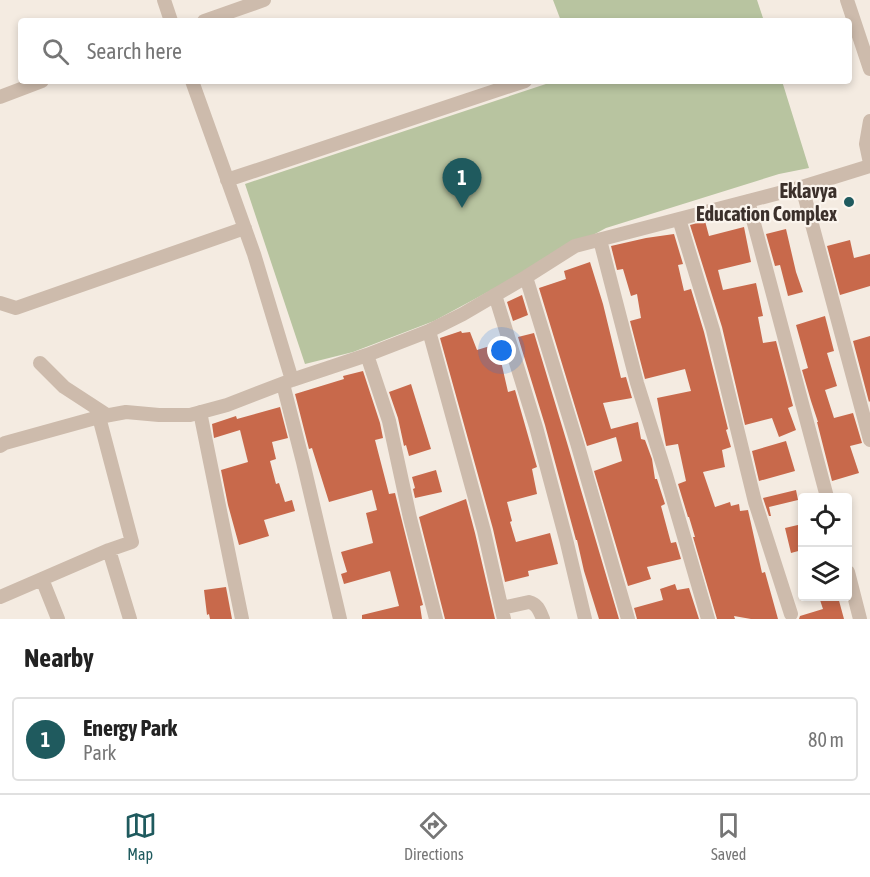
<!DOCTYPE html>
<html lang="en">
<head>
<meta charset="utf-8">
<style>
	:root { --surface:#fff; --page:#f6f6f6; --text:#222; --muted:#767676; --line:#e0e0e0; --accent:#1f5a5e }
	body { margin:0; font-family:"Asap Condensed",sans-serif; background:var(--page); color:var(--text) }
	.controls { position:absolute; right:18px; bottom:18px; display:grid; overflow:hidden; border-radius:6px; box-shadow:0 3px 9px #0003 }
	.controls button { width:54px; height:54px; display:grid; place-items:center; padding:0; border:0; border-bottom:2px solid var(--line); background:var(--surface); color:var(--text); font:30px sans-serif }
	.you { position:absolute; left:502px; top:351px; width:21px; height:21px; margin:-15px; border:4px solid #fff; border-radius:50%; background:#1a73e8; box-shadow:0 0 0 9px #1a73e833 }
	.badge { display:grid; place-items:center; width:39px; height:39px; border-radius:50%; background:var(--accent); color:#fff; font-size:20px; font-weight:700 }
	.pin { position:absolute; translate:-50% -50px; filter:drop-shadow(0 2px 3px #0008) }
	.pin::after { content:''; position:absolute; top:32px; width:21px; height:18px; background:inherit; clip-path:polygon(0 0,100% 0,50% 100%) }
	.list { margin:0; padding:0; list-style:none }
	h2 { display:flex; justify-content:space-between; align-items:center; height:78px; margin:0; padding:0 24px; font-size:26px }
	h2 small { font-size:20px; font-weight:400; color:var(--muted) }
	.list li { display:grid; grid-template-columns:39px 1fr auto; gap:18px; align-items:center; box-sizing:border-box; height:84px; margin:0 12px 12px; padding:0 12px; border:2px solid var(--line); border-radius:6px }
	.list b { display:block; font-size:22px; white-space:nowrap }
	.list p { margin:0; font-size:20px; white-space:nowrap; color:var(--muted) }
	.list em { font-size:20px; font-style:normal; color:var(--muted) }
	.icon { flex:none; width:33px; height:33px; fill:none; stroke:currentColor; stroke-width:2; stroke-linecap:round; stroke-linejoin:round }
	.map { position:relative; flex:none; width:870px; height:619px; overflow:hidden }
	.search { position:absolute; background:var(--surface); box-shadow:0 3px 9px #0003; left:18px; right:18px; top:18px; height:66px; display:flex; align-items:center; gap:15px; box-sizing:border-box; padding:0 21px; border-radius:6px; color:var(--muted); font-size:22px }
	.sheet { height:174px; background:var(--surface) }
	nav { display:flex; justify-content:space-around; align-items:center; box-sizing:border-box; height:84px; border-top:2px solid var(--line); background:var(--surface); font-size:16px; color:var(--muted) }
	nav a { display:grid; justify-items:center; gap:3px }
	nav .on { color:var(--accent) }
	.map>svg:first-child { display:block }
	.green { fill:#b8c4a0 }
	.building { fill:#c8694b }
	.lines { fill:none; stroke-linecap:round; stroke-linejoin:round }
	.minor { stroke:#cdbbac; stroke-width:14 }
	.poi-dot { fill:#1f5a5e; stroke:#fbf5ee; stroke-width:2 }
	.labels { text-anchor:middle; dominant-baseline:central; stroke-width:4.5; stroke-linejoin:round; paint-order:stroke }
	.poi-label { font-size:20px; font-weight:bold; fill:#3b302b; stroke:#fbf5ee; text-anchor:end }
</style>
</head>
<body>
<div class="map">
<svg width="870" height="619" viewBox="0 0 870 619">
	<rect width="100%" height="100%" fill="#f4ebe1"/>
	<path class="green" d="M 553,0 L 757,0 L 764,21 L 561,21 Z
		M 555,81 L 782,81 L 809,168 L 779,174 L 606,228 L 434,321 L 353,352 L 305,364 L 245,184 Z"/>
	<path class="building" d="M 705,221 L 709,236 L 744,227 L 751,262 L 718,270 L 723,290 L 756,283 L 763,316 L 758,317 L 763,343 L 776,341 L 793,406 L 788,408 L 796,430 L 779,437 L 772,418 L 745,425 L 722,327 L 690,225 Z
		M 786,229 L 796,272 L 803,292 L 788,296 L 780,265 L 775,266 L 766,234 Z
		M 674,234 L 683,264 L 678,265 L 684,291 L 691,289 L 704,332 L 728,429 L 726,430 L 731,447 L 722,450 L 725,467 L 703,472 L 715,507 L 730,502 L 731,506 L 739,504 L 740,511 L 748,510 L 762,573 L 765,572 L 778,619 L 751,619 L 734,616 L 735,619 L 717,619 L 693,537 L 695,537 L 689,517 L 688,517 L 678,484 L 686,481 L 678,444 L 666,446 L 657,398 L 691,391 L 685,369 L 645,379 L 630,321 L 641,318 L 637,294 L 631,296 L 623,269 L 617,270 L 611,246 L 646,238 Z
		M 850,240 L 854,258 L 870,254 L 870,286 L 840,295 L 827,246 Z
		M 590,262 L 603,304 L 621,378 L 626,377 L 632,398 L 603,403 L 611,429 L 638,422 L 641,439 L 645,440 L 652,459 L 655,479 L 657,479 L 665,504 L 661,506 L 671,543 L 676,542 L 681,559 L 647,567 L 651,579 L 628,586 L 594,471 L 622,461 L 616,437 L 587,446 L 539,288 L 566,279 L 564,271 Z
		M 522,295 L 528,315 L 513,321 L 507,302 Z
		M 825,316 L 834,351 L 827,353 L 837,386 L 825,390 L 834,418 L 853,413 L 862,443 L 850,446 L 859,473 L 832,481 L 817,422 L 818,422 L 811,401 L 802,370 L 808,368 L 796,325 Z
		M 461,331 L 462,333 L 470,332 L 477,350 L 500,343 L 504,355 L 500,357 L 508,392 L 515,390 L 537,467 L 532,469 L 537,494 L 507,502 L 512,521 L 510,522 L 516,542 L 550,533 L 558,564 L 528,571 L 529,576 L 505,582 L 493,529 L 440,338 Z
		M 534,333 L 568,446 L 619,619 L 599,619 L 584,571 L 577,540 L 576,540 L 545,425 L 518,337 Z
		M 870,336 L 870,401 L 869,402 L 853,341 Z
		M 363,371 L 380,423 L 383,438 L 375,440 L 389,494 L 395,493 L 423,605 L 420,606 L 422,619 L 362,619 L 362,615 L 399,606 L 390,571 L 344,584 L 341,574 L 347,572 L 341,552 L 373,543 L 366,513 L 377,510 L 372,490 L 329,502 L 312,448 L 309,449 L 295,394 L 344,379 L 343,376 Z
		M 411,384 L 431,449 L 409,456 L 406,445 L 404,446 L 398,418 L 389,392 Z
		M 280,407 L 288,438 L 272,442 L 276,459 L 270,461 L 276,484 L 279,483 L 285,502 L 292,500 L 295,511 L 264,520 L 269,536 L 239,545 L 228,505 L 221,470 L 248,462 L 240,430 L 214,438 L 212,424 L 236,416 L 237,419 Z
		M 786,441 L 795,471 L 759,481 L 752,451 Z
		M 436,470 L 442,492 L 415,498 L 413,489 L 415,488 L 412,477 Z
		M 796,490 L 798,500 L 769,507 L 771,516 L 769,516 L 763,498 Z
		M 466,499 L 475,533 L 495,619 L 445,619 L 419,517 Z
		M 802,524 L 802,550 L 791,553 L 785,528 Z
		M 675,584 L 677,590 L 689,588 L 699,619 L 637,619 L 634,608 L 663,600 L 660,589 Z
		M 226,587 L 232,619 L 210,619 L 209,614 L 207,615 L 204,590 Z
		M 819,597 L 838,597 L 844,619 L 799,619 L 800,616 L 823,609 Z"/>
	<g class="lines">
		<path class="minor" d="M 164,0 L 171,21
			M 847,0 L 870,69
			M 204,21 L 264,0
			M 192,81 L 254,254 L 292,380
			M 0,97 L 42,81
			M 870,121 L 866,144 L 870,163
			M 227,180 L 525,81
			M 802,187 L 870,440
			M 748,201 L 827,497
			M 679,219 L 713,330 L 755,502 L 791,614
			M 600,240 L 637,383 L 666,475 L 708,619
			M 526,277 L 577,443 L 628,619
			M 495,295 L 536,427 L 566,539 L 585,619
			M 0,303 L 16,308 L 245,228
			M 429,331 L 484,531 L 504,619
			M 367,355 L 389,421 L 410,518 L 436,619
			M 40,363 L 64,387 L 107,415
			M 283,384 L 303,462 L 340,619
			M 200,412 L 242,619
			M 99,417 L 132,542 L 109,550
			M 0,446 L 5,443 L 99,417 L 126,412 L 159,415 L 190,415 L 227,405 L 292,380 L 367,355 L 429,331 L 463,314 L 526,277 L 575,246 L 802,187 L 870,166
			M 848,572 L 860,619
			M 42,579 L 58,619
			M 0,597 L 109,550 L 130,619
			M 502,608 L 529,602 C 538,604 540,612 543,619"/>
	</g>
	<circle class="poi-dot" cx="849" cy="202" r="6"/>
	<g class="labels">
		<g class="poi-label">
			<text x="837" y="190">Eklavya<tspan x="837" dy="23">Education Complex</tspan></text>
		</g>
	</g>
</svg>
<div class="controls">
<button><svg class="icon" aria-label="locate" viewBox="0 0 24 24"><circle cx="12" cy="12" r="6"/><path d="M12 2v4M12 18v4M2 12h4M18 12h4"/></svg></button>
<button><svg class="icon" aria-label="layers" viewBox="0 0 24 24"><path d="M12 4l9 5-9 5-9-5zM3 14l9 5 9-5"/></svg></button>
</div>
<div class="you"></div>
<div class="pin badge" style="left:462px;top:208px">1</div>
<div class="search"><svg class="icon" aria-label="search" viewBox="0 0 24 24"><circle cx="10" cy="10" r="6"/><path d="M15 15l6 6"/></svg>Search here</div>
</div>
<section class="sheet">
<h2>Nearby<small></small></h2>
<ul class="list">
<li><span class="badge">1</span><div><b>Energy Park</b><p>Park</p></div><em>80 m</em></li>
</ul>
</section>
<nav>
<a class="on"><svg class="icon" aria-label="map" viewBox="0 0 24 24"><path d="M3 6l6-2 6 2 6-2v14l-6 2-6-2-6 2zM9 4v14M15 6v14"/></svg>Map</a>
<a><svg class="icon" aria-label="directions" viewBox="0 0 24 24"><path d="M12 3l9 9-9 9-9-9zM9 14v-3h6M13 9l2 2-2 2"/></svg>Directions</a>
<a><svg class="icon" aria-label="saved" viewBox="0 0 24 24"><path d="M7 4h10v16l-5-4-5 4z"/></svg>Saved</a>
</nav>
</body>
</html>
